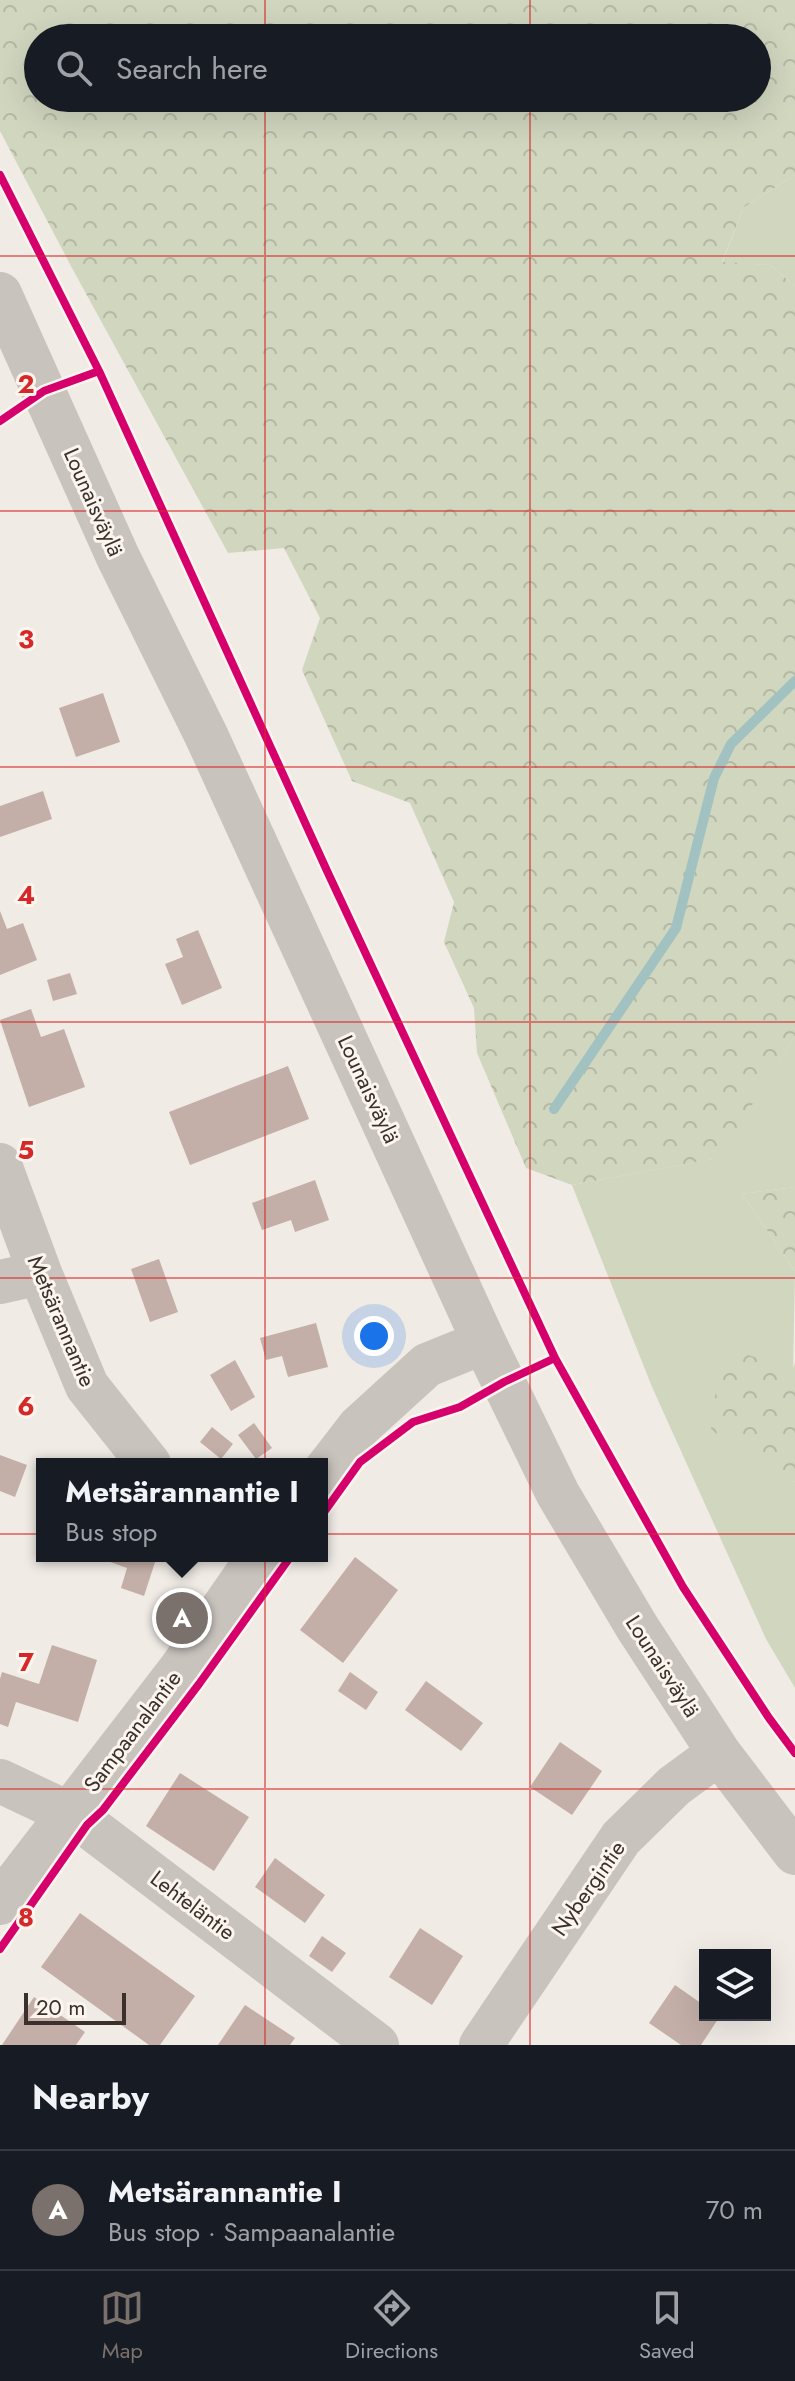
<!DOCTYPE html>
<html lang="en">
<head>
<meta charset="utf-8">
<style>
	:root { --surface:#171b24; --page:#242831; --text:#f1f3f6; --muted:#9ea1a6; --line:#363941; --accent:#7a716c }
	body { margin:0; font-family:Jost,sans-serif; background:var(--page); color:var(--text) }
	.controls { position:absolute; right:24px; bottom:24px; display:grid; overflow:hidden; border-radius:0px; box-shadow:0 8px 32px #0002 }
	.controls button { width:72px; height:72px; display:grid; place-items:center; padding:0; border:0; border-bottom:2px solid var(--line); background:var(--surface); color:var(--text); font:40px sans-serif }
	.scale { position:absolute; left:24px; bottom:20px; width:102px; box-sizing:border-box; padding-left:8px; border:4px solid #3b302b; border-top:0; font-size:22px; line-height:28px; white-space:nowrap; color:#3b302b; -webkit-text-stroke:6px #fbf5ee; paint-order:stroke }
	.you { position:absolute; left:374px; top:1336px; width:28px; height:28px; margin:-20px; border:6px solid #fff; border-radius:50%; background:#1a73e8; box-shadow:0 0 0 12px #1a73e833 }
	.badge { display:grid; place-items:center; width:52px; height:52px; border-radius:50%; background:var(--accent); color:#fff; font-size:26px; font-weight:700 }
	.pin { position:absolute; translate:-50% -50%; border:4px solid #fff; box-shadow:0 2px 8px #0006 }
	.popup { position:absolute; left:36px; top:1458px; width:292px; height:104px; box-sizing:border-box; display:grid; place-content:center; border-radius:0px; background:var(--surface); filter:drop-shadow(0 2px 6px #0005); font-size:26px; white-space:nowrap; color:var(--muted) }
	.popup b { font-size:30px; color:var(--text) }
	.popup::after { content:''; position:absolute; left:50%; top:100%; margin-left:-16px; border:16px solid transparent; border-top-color:var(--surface) }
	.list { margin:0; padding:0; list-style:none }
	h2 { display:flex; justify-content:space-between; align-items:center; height:104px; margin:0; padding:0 32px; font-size:34px }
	h2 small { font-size:26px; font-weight:400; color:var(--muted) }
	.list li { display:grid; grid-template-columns:52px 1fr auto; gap:24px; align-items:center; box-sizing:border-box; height:120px; padding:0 32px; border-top:2px solid var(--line) }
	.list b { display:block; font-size:30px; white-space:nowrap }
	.list p { margin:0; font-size:26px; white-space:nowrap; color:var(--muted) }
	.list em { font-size:26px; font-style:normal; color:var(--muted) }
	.icon { flex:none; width:44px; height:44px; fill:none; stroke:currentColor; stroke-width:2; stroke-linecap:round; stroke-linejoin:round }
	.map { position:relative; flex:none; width:795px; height:2045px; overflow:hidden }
	.search { position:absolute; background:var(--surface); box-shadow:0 8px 32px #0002; left:24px; right:24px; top:24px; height:88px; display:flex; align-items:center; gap:20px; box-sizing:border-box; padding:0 28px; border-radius:44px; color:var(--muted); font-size:30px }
	.sheet { height:224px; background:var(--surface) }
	nav { display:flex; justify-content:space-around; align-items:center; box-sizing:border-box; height:112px; border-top:2px solid var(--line); background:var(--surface); font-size:22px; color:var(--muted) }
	nav a { display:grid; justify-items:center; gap:4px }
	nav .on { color:var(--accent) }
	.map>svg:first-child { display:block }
	.grass { fill:#d1d6bf }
	.forest { fill:url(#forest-crowns); fill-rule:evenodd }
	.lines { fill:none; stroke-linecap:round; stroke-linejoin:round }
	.stream { stroke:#a1c2c1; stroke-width:10 }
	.building { fill:#c3afa7 }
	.minor { stroke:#c9c3be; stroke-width:44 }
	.cycleway-casing { stroke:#fbf5ee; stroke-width:13 }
	.cycleway { stroke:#d6006c; stroke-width:8 }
	.grid { fill:none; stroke:#d62828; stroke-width:2; stroke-opacity:0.55 }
	.labels { text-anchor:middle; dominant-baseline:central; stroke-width:6; stroke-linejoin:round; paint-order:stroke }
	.street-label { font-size:22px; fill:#3b302b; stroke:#fbf5ee }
	.grid-label { font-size:26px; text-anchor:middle; font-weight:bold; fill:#d62828; stroke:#fbf5ee; stroke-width:6; stroke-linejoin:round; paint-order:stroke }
</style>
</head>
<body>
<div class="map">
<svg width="795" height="2045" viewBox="0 0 795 2045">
	<defs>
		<pattern id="forest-crowns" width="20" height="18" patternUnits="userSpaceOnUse" patternTransform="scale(2)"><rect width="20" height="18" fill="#d1d6bf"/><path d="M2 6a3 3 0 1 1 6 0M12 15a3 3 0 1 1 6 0" fill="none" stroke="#b4b8a4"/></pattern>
	</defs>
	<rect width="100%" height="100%" fill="#f0ebe5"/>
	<path class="grass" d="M 795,175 L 795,286 L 770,265 L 722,263 L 744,207 Z
		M 795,1036 L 795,1187 L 742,1194 L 795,1271 L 791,1483 L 795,1481 L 795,1688 L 766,1639 L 652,1387 L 572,1185 L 718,1158 Z"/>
	<path class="forest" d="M 0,0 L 795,0 L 795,175 L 744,207 L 722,262 L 770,265 L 795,286 L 795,1036 L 719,1158 L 572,1185 L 526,1168 L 477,1053 L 474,1008 L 444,942 L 454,902 L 410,803 L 352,781 L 302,670 L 320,618 L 284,548 L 228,553 L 72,268 L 0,131 ZM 38,38 L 757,38 L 757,98 L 38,98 Z
		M 795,1187 L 795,1271 L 742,1194 Z
		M 721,1345 L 792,1371 L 795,1363 L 795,1481 L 792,1483 L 711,1430 Z"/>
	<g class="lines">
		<path class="stream" d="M 554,1109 L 676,928 L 714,778 L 731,744 L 795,681"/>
	</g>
	<path class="building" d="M 103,693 L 120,742 L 76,757 L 59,708 Z
		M 43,791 L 52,819 L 0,837 L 0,806 Z
		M 0,911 L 7,929 L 23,923 L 37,960 L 0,975 Z
		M 198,930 L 222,988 L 182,1005 L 165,964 L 183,957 L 176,939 Z
		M 70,973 L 77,994 L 53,1001 L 47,980 Z
		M 31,1009 L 41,1037 L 64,1029 L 85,1087 L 29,1107 L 0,1020 Z
		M 288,1066 L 309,1119 L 190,1165 L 169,1112 Z
		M 315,1180 L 329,1220 L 295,1232 L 291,1220 L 262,1230 L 252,1203 Z
		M 159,1259 L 178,1312 L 150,1322 L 131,1269 Z
		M 316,1323 L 328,1367 L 288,1377 L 282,1356 L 266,1360 L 260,1338 Z
		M 235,1360 L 255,1397 L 231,1411 L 210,1375 Z
		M 254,1423 L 272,1448 L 256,1459 L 238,1435 Z
		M 212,1427 L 233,1444 L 221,1459 L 200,1442 Z
		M 0,1455 L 27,1465 L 15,1497 L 0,1491 Z
		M 94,1556 L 157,1556 L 144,1596 L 121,1588 L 127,1568 Z
		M 355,1557 L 398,1590 L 343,1663 L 300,1630 Z
		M 52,1645 L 97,1660 L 78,1722 L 16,1702 L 8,1727 L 0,1724 L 0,1679 L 2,1672 L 39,1684 Z
		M 350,1672 L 378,1692 L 366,1710 L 338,1691 Z
		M 426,1681 L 483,1723 L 461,1751 L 405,1710 Z
		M 560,1742 L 602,1771 L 572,1815 L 530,1787 Z
		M 180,1773 L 249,1817 L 214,1871 L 146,1826 Z
		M 275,1858 L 325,1895 L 305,1923 L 255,1887 Z
		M 80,1913 L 195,1996 L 160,2045 L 149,2045 L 41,1967 Z
		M 420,1928 L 463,1956 L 432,2005 L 389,1977 Z
		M 322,1936 L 346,1953 L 332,1972 L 309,1956 Z
		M 675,1985 L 705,2006 L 705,2015 L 720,2016 L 701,2045 L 681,2045 L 649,2023 Z
		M 34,1997 L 85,2032 L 76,2045 L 2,2045 Z
		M 245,2005 L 295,2038 L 290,2045 L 218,2045 Z"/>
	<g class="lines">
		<path class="minor" d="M 0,294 L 118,557 L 206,735 L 484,1342 L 558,1494 L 637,1627 L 719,1753 L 795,1853
			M 0,1165 L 40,1273 L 87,1386 L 149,1464
			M 0,1282 L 40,1273
			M 322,1475 L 359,1427 L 427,1365 L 484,1342
			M 0,1781 L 68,1813 L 87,1825 L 377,2045
			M 0,1903 L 179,1671 L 259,1556
			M 481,2045 L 621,1838 L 674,1786 L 719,1753"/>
		<defs>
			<path id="cycleway" d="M 0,175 L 99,371 L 328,873 L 555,1358 L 683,1587 L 769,1718 L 795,1753
				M 0,421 L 44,391 L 99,371
				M 322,1515 L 360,1462 L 413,1422 L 460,1407 L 504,1382 L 555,1358
				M 0,1949 L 87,1825 L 103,1810 L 199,1684 L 291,1556"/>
		</defs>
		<use href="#cycleway" class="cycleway-casing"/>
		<use href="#cycleway" class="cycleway"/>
	</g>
	<path class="grid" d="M 265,0 L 265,38M 530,0 L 530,38M 265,98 L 265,2045M 530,98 L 530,2045M 0,256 L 795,256M 0,511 L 795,511M 0,767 L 795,767M 0,1022 L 795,1022M 0,1278 L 795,1278M 0,1534 L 795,1534M 0,1789 L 795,1789"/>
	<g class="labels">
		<g class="street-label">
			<text transform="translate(94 502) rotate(66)">Lounaisväylä</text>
			<text transform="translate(369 1089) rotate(65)">Lounaisväylä</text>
			<text transform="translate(62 1321) rotate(67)">Metsärannantie</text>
			<text transform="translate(663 1666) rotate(57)">Lounaisväylä</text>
			<text transform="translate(132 1731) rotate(-53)">Sampaanalantie</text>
			<text transform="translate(588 1888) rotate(-55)">Nybergintie</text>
			<text transform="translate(193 1905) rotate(37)">Lehteläntie</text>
		</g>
	</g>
	<g class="grid-label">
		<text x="26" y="393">2</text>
		<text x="26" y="648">3</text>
		<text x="26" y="904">4</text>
		<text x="26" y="1159">5</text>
		<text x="26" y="1415">6</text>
		<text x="26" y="1671">7</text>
		<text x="26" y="1926">8</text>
	</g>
</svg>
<div class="controls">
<button><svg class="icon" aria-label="layers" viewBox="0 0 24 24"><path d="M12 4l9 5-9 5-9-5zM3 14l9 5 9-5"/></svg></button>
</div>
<div class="scale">20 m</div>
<div class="you"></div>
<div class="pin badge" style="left:182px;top:1618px">A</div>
<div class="popup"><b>Metsärannantie I</b>Bus stop</div>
<div class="search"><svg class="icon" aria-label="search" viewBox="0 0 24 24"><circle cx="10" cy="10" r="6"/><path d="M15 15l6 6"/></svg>Search here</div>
</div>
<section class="sheet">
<h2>Nearby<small></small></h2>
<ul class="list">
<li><span class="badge">A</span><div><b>Metsärannantie I</b><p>Bus stop · Sampaanalantie</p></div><em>70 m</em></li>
</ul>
</section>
<nav>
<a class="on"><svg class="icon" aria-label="map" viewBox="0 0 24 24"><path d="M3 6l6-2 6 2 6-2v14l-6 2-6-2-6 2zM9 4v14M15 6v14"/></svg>Map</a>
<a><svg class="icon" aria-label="directions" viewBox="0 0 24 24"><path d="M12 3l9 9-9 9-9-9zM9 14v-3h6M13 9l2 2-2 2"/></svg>Directions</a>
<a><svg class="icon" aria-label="saved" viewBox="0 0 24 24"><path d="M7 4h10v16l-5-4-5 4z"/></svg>Saved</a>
</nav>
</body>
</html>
